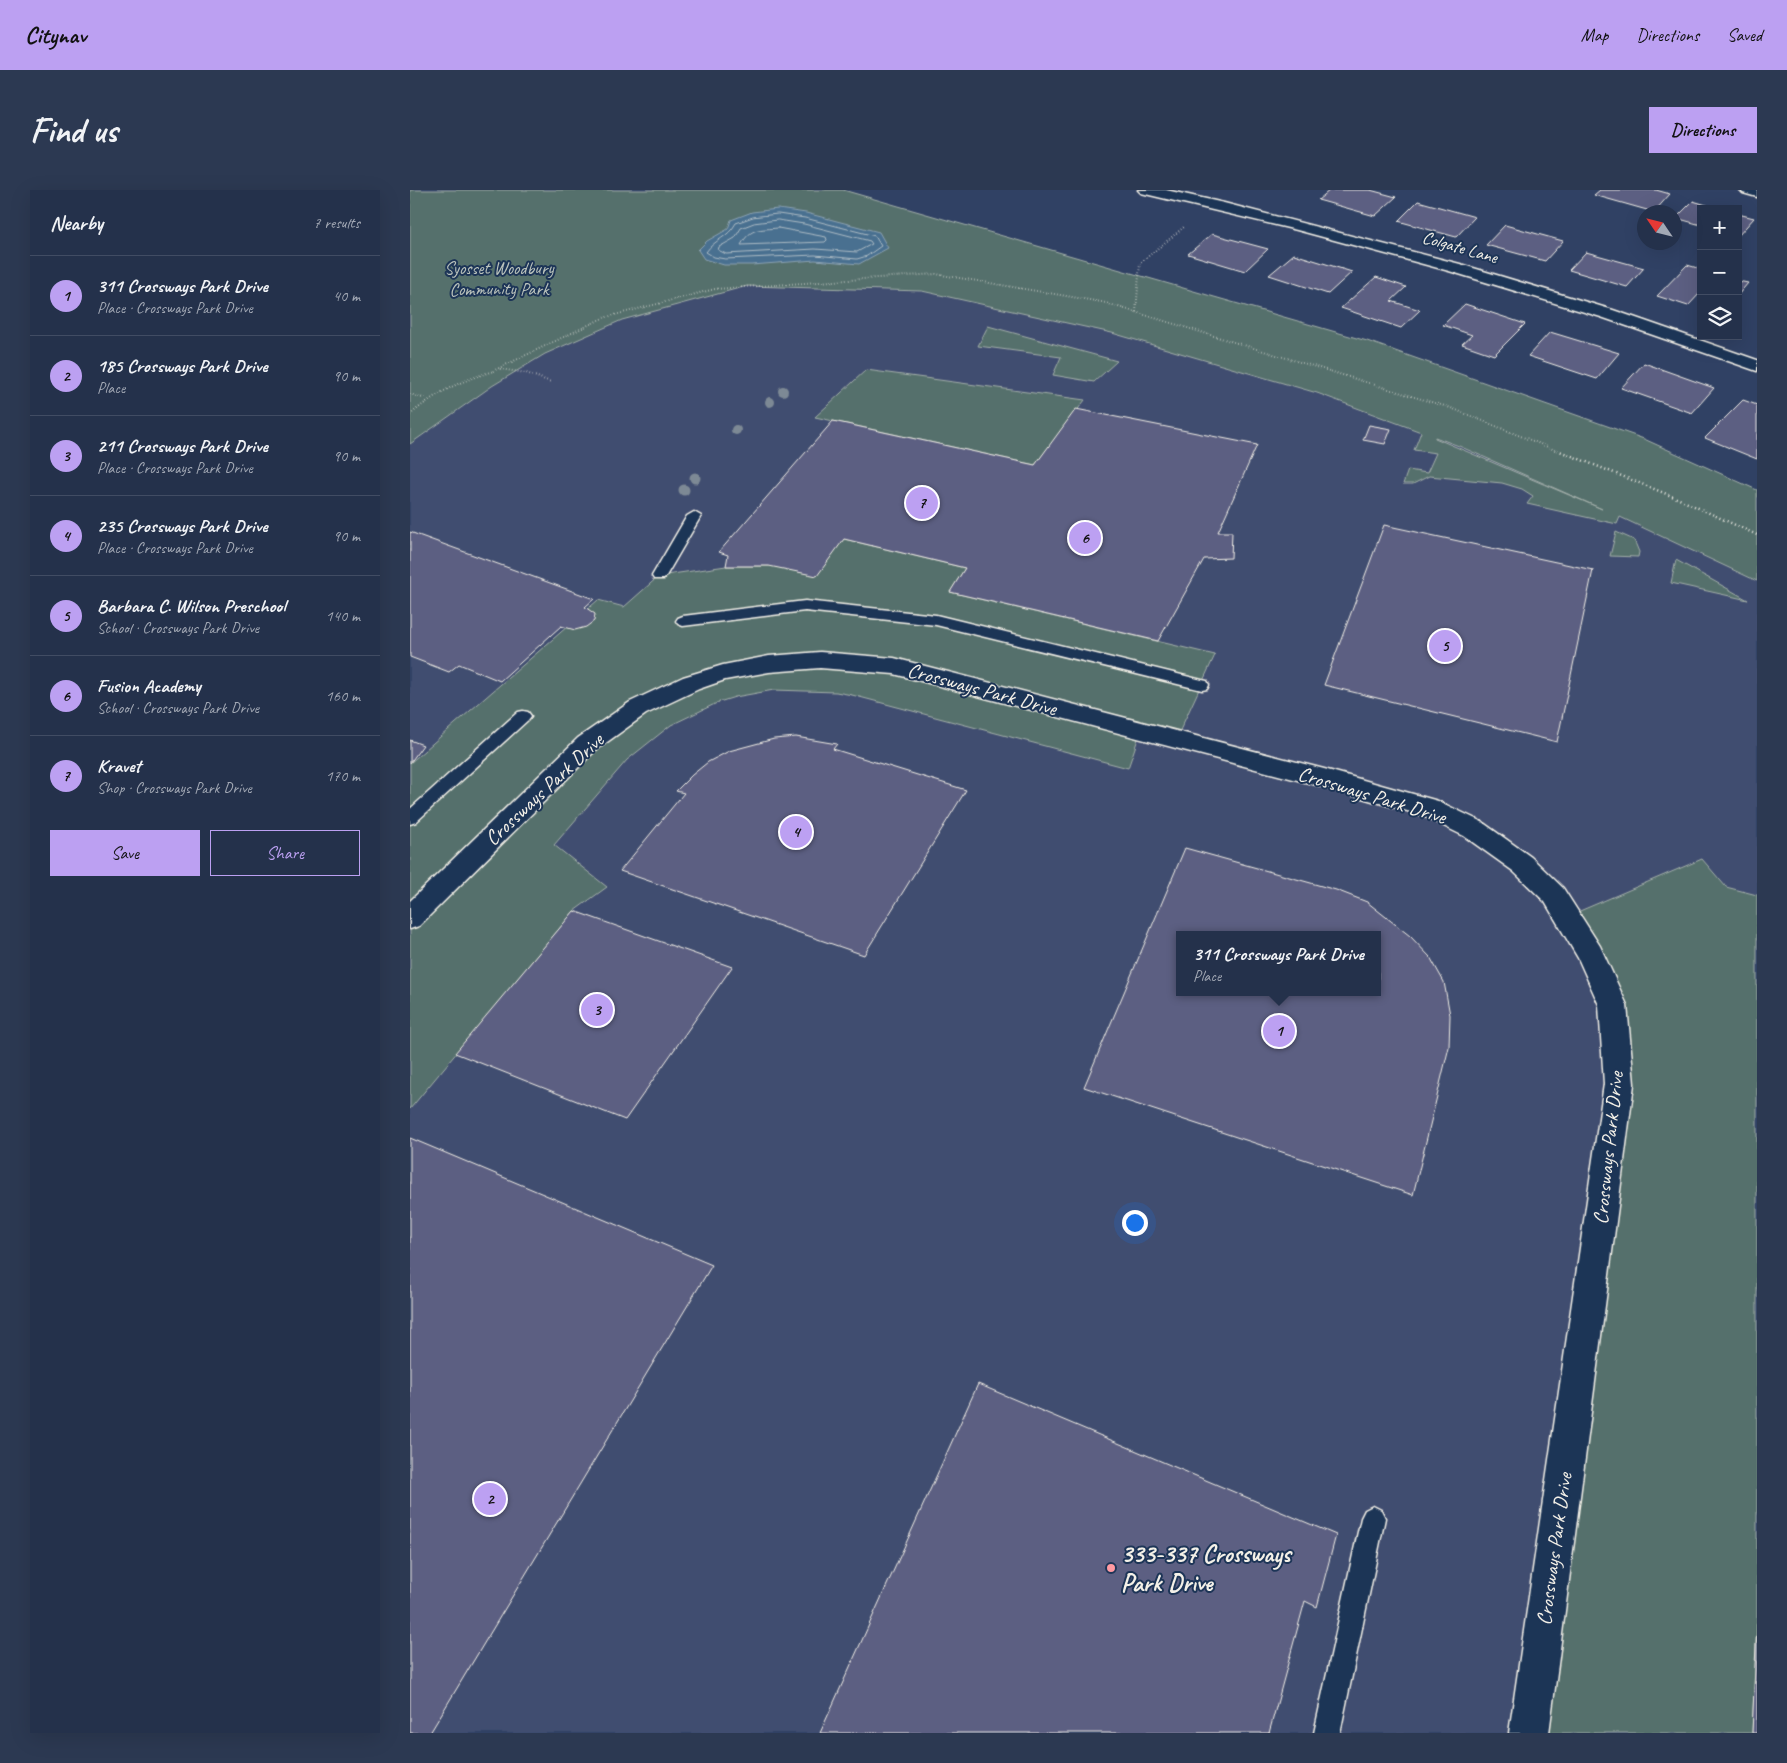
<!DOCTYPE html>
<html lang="en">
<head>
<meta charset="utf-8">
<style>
	:root { --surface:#24314b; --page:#2c3952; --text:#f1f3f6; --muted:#a3a9b5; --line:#414c63; --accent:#bca0f2 }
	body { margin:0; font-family:Caveat,sans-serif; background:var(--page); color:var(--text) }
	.controls { position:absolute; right:15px; top:15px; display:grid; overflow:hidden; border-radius:0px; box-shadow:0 5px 20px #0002 }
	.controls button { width:45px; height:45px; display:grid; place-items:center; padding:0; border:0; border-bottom:1px solid var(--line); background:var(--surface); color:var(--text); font:25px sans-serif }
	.compass { position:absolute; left:1227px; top:15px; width:45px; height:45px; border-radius:50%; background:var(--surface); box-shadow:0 5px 20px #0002; rotate:305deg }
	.you { position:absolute; left:724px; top:1032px; width:18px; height:18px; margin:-12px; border:4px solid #fff; border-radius:50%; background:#1a73e8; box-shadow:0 0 0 8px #1a73e833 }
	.badge { display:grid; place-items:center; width:32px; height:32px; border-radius:50%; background:var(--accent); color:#111; font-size:16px; font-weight:700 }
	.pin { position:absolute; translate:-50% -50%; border:2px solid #fff; box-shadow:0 1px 5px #0006 }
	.popup { position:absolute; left:766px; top:741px; width:205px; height:65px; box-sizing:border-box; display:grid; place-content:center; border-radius:0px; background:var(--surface); filter:drop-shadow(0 1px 4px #0005); font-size:16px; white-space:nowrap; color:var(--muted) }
	.popup b { font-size:19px; color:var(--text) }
	.popup::after { content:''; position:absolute; left:50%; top:100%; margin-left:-10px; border:10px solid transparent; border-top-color:var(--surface) }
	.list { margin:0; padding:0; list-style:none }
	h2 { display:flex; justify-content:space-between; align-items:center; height:65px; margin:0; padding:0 20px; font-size:21px }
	h2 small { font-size:16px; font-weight:400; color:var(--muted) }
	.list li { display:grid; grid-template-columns:32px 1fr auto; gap:15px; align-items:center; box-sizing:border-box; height:80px; padding:0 20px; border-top:1px solid var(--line) }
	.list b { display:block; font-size:19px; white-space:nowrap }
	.list p { margin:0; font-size:16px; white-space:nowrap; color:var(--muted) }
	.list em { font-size:16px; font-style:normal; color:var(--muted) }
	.actions { display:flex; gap:10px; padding:15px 20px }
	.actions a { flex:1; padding:11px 0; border:1px solid var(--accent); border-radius:0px; text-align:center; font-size:18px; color:var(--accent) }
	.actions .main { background:var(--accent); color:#111 }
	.icon { flex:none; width:28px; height:28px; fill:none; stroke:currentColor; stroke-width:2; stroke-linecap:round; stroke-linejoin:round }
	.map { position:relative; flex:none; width:1347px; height:1543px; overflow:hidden; border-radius:0px }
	header { display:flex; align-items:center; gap:30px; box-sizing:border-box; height:70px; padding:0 25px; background:var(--accent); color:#111 }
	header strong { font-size:24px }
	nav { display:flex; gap:28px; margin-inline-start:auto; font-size:18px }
	.intro { display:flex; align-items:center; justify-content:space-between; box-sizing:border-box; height:120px; padding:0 30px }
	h1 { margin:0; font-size:35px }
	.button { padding:12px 22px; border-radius:0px; background:var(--accent); color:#111; font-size:18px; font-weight:700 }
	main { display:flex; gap:30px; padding:0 30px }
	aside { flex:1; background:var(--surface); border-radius:0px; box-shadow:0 5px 20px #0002 }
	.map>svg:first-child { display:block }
	.built { fill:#414d6f; fill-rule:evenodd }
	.green { fill:#546f6c; stroke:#a4b0aa; fill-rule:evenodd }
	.water { fill:#486f90; stroke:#8da3b3 }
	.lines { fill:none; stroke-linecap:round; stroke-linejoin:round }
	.shore { stroke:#afbdc5; stroke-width:1 }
	.building { fill:#5c5e82; stroke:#f4f1e8; fill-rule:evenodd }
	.lane-casing { stroke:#f4f1e8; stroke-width:3 }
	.street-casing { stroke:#f4f1e8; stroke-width:3 }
	.secondary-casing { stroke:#f4f1e8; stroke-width:3 }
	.path-far1 { stroke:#f4f1e8; stroke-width:2; stroke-dasharray:0.5 2.5; stroke-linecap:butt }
	.path { stroke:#f4f1e8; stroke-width:2.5; stroke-dasharray:1 3; stroke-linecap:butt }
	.lane { fill:#1d3557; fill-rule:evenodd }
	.street { fill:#1d3557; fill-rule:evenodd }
	.secondary { fill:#1d3557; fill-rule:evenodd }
	.tree { fill:#7d8995 }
	.poi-dot { fill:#ff9aa2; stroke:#1d3557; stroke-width:2 }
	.labels { text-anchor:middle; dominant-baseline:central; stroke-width:4; stroke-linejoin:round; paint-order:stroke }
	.far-street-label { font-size:18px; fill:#f4f1e8; stroke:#1d3557 }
	.far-park-label { font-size:18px; fill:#bcc4bd; stroke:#1d3557 }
	.street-label { font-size:21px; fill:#f4f1e8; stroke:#1d3557 }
	.near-poi-label { font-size:25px; font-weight:bold; fill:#f4f1e8; stroke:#1d3557; text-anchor:start }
</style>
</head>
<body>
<header>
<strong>Citynav</strong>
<nav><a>Map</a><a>Directions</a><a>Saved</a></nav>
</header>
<div class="intro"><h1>Find us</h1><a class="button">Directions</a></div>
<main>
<aside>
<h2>Nearby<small>7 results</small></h2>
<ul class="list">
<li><span class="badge">1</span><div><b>311 Crossways Park Drive</b><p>Place · Crossways Park Drive</p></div><em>40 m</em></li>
<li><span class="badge">2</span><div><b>185 Crossways Park Drive</b><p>Place</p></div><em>90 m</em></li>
<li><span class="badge">3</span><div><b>211 Crossways Park Drive</b><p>Place · Crossways Park Drive</p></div><em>90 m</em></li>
<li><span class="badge">4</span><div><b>235 Crossways Park Drive</b><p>Place · Crossways Park Drive</p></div><em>90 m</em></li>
<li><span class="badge">5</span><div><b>Barbara C. Wilson Preschool</b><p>School · Crossways Park Drive</p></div><em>140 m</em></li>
<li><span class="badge">6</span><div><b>Fusion Academy</b><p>School · Crossways Park Drive</p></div><em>160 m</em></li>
<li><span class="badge">7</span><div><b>Kravet</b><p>Shop · Crossways Park Drive</p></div><em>170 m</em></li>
</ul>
<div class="actions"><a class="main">Save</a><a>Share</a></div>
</aside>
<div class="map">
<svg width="1347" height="1543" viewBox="0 0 1347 1543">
	<rect width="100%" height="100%" fill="#304164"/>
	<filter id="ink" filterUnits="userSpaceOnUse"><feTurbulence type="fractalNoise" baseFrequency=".02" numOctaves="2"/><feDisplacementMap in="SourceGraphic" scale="10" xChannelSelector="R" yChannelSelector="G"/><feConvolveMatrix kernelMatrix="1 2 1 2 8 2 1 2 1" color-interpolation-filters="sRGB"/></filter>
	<g filter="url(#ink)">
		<path class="built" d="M 337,96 L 512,101 L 705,142 L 902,202 L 1101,275 L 1347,391 L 1347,1543 L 0,1543 L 0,254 L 82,196 L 135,164 L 212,130 ZM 770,745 L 968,745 L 968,802 L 770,802 Z"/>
		<path class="green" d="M 0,0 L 433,0 L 957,151 L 1234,249 L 1347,300 L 1347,391 L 1210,327 L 1207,334 L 1117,314 L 1123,306 L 1112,299 L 1092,293 L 1019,286 L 1003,294 L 993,294 L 998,280 L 1017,283 L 1026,263 L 1004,260 L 1011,242 L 907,203 L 702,143 L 512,101 L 337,96 L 212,130 L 135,164 L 82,196 L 0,254 ZM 1025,247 L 1049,256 L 1192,319 L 1025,248 Z
			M 578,136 L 707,171 L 684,192 L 643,185 L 651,167 L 568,156 Z
			M 456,180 L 675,210 L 625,275 L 405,227 Z
			M 1206,342 L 1224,350 L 1229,362 L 1228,367 L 1200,366 Z
			M 434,349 L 555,378 L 540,402 L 805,465 L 766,549 L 731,540 L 718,578 L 442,505 L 426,502 L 364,500 L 325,507 L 309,512 L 261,535 L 217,570 L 144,655 L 197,697 L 164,721 L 0,919 L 0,573 L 188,410 L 214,417 L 249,386 L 316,376 L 359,376 Z
			M 1266,370 L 1338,410 L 1261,393 Z
			M 1292,669 L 1316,697 L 1347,705 L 1347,1433 L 1342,1543 L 1138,1543 L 1203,815 L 1158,726 Z"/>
		<path class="water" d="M 368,19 L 396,23 L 469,42 L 478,58 L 449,74 L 405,70 L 342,75 L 314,75 L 294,69 L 288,60 L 297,51 L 318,39 L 321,30 L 342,22 Z"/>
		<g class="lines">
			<path class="shore" d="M 368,24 L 395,28 L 465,46 L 471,56 L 457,66 L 447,69 L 405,65 L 315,69 L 304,67 L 296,62 C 305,49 318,48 326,33 L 343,27 Z
				M 368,30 L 394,34 L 460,51 L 462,54 L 447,62 L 405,59 L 316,64 L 308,60 L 309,57 L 325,48 L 331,38 L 344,33 Z
				M 368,38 L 416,47 L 417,50 L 415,52 L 331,55 C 341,37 349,40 368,38 Z"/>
		</g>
		<path class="building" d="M 920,0 L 960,0 L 986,7 L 965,26 L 908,10 Z
			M 1190,0 L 1246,0 L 1260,4 L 1244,22 L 1184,5 Z
			M 1008,11 L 1065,27 L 1046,47 L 988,31 Z
			M 1283,11 L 1310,19 L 1291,19 L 1291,35 L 1266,28 Z
			M 1328,24 L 1344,28 L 1328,46 Z
			M 1095,35 L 1153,51 L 1135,71 L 1076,55 Z
			M 802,44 L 858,59 L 835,81 L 778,64 Z
			M 1176,62 L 1234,78 L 1217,97 L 1159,80 Z
			M 884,64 L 942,82 L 918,104 L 859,85 Z
			M 1277,75 L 1291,79 L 1291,102 L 1278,116 L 1247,106 Z
			M 966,87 L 996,97 L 981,111 L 1010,120 L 991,138 L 931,118 Z
			M 1328,91 L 1338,93 L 1328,105 Z
			M 1055,114 L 1115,134 L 1084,165 L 1052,154 L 1062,145 L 1033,135 Z
			M 1140,142 L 1209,163 L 1187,189 L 1118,166 Z
			M 1234,173 L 1304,198 L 1282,223 L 1211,198 Z
			M 1333,210 L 1347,215 L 1347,269 L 1295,248 Z
			M 666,219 L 847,255 L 808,342 L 822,342 L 821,368 L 794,369 L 748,451 L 540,402 L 555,378 L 434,349 L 407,386 L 359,376 L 316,376 L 318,365 L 309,362 L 423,231 L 625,275 Z
			M 959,235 L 981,239 L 975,254 L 953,250 Z
			M 974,335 L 1183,380 L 1147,552 L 914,495 Z
			M 0,342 L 184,409 L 175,417 L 185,424 L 184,431 L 176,437 L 165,440 L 151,436 L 90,491 L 49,474 L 39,482 L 0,467 Z
			M 386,547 L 427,554 L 423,559 L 556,600 L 454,765 L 210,681 L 274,603 L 266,601 L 282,585 L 298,572 L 319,561 L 364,549 Z
			M 0,550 L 13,555 L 0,573 Z
			M 775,658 L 926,700 L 957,712 L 1000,746 L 1020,767 L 1034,792 L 1040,825 L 1039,857 L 1003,1005 L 674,897 ZM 770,745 L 968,745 L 968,802 L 770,802 Z
			M 164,721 L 322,777 L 215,930 L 45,863 Z
			M 0,948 L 302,1075 L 20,1543 L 0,1543 Z
			M 568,1194 L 926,1345 L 907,1417 L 895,1411 L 859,1543 L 410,1543 Z
			M 1347,1433 L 1347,1543 L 1342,1543 Z"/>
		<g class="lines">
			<defs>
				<path id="lane" d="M 284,322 L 291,326 L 256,386 L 254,389 L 244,389 L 242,386 L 277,326 Z
					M 395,411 L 526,425 L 792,490 L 797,491 L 799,495 L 797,499 L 792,500 L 526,435 L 395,421 L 273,436 L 268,434 L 266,431 L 268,428 L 273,426 Z
					M 113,521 L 118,522 L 121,526 L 118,530 L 6,632 L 0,634 L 0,619 L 108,522 Z
					M 963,1316 L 971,1320 L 975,1328 L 930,1543 L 904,1543 L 951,1328 L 955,1320 Z"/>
				<path id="street" d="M 728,0 L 756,0 L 814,13 L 1050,74 L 1203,120 L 1347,170 L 1347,181 L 1191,127 L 1039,81 L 887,40 L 731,3 Z
					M 1330,0 L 1347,0 L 1347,7 L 1333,3 Z"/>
				<path id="secondary" d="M 410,462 L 484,468 L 914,579 L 1028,611 L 1072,632 L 1121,667 L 1153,698 L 1190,756 L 1217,815 L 1224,894 L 1139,1543 L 1099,1543 L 1194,894 L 1189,815 L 1168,768 L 1135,712 L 1103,681 L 1054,646 L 1011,625 L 914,597 L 484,484 L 410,478 L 359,482 L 315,490 L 289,499 L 236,524 L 186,560 L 9,736 L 0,739 L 0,711 L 168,548 L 220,512 L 273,487 L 313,475 L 359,466 Z"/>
			</defs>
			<use href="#lane" class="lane-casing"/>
			<use href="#street" class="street-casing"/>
			<use href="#secondary" class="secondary-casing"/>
			<path class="path-far1" d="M 726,122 L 730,73 L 774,37
				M 90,179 L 116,183 L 141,192
				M 83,181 L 193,128 L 305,99 L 526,84 L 692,112 L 1041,218 L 1150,262
				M 0,204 L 16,209
				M 0,225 C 25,203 52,190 84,181"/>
			<path class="path" d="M 1147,260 L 1269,309 L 1347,345"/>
			<use href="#lane" class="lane"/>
			<use href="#street" class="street"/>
			<use href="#secondary" class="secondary"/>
		</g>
		<g class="tree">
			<circle cx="373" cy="201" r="5"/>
			<circle cx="360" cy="212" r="5"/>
			<circle cx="326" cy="240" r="5"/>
			<circle cx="285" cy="288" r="5.5"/>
			<circle cx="274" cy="300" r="5.5"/>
		</g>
	</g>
	<circle class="poi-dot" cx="701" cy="1378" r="5"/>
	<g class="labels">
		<g class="far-street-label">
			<text transform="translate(1050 57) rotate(16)">Colgate Lane</text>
		</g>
		<g class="far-park-label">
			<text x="89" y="78">Syosset Woodbury<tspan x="89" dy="21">Community Park</tspan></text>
		</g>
		<g class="street-label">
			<text transform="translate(572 499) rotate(15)">Crossways Park Drive</text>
			<text transform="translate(134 599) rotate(-43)">Crossways Park Drive</text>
			<text transform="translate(962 605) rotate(17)">Crossways Park Drive</text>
			<text transform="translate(1198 958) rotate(-84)">Crossways Park Drive</text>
			<text transform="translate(1144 1359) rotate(-82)">Crossways Park Drive</text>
		</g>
		<g class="near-poi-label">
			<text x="711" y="1364">333-337 Crossways<tspan x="711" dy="29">Park Drive</tspan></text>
		</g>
	</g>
</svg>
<div class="controls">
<button>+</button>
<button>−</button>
<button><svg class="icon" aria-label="layers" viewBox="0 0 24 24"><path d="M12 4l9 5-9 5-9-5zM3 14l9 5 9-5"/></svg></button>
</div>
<svg class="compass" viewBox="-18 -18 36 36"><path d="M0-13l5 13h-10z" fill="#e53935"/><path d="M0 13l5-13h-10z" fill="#a3a9b5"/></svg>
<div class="you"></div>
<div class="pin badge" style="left:869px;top:841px">1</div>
<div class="popup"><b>311 Crossways Park Drive</b>Place</div>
<div class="pin badge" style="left:80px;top:1309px">2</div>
<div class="pin badge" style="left:187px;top:820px">3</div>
<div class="pin badge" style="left:386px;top:642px">4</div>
<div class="pin badge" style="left:1035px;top:456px">5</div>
<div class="pin badge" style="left:675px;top:348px">6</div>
<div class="pin badge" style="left:512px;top:313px">7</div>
</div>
</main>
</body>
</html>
